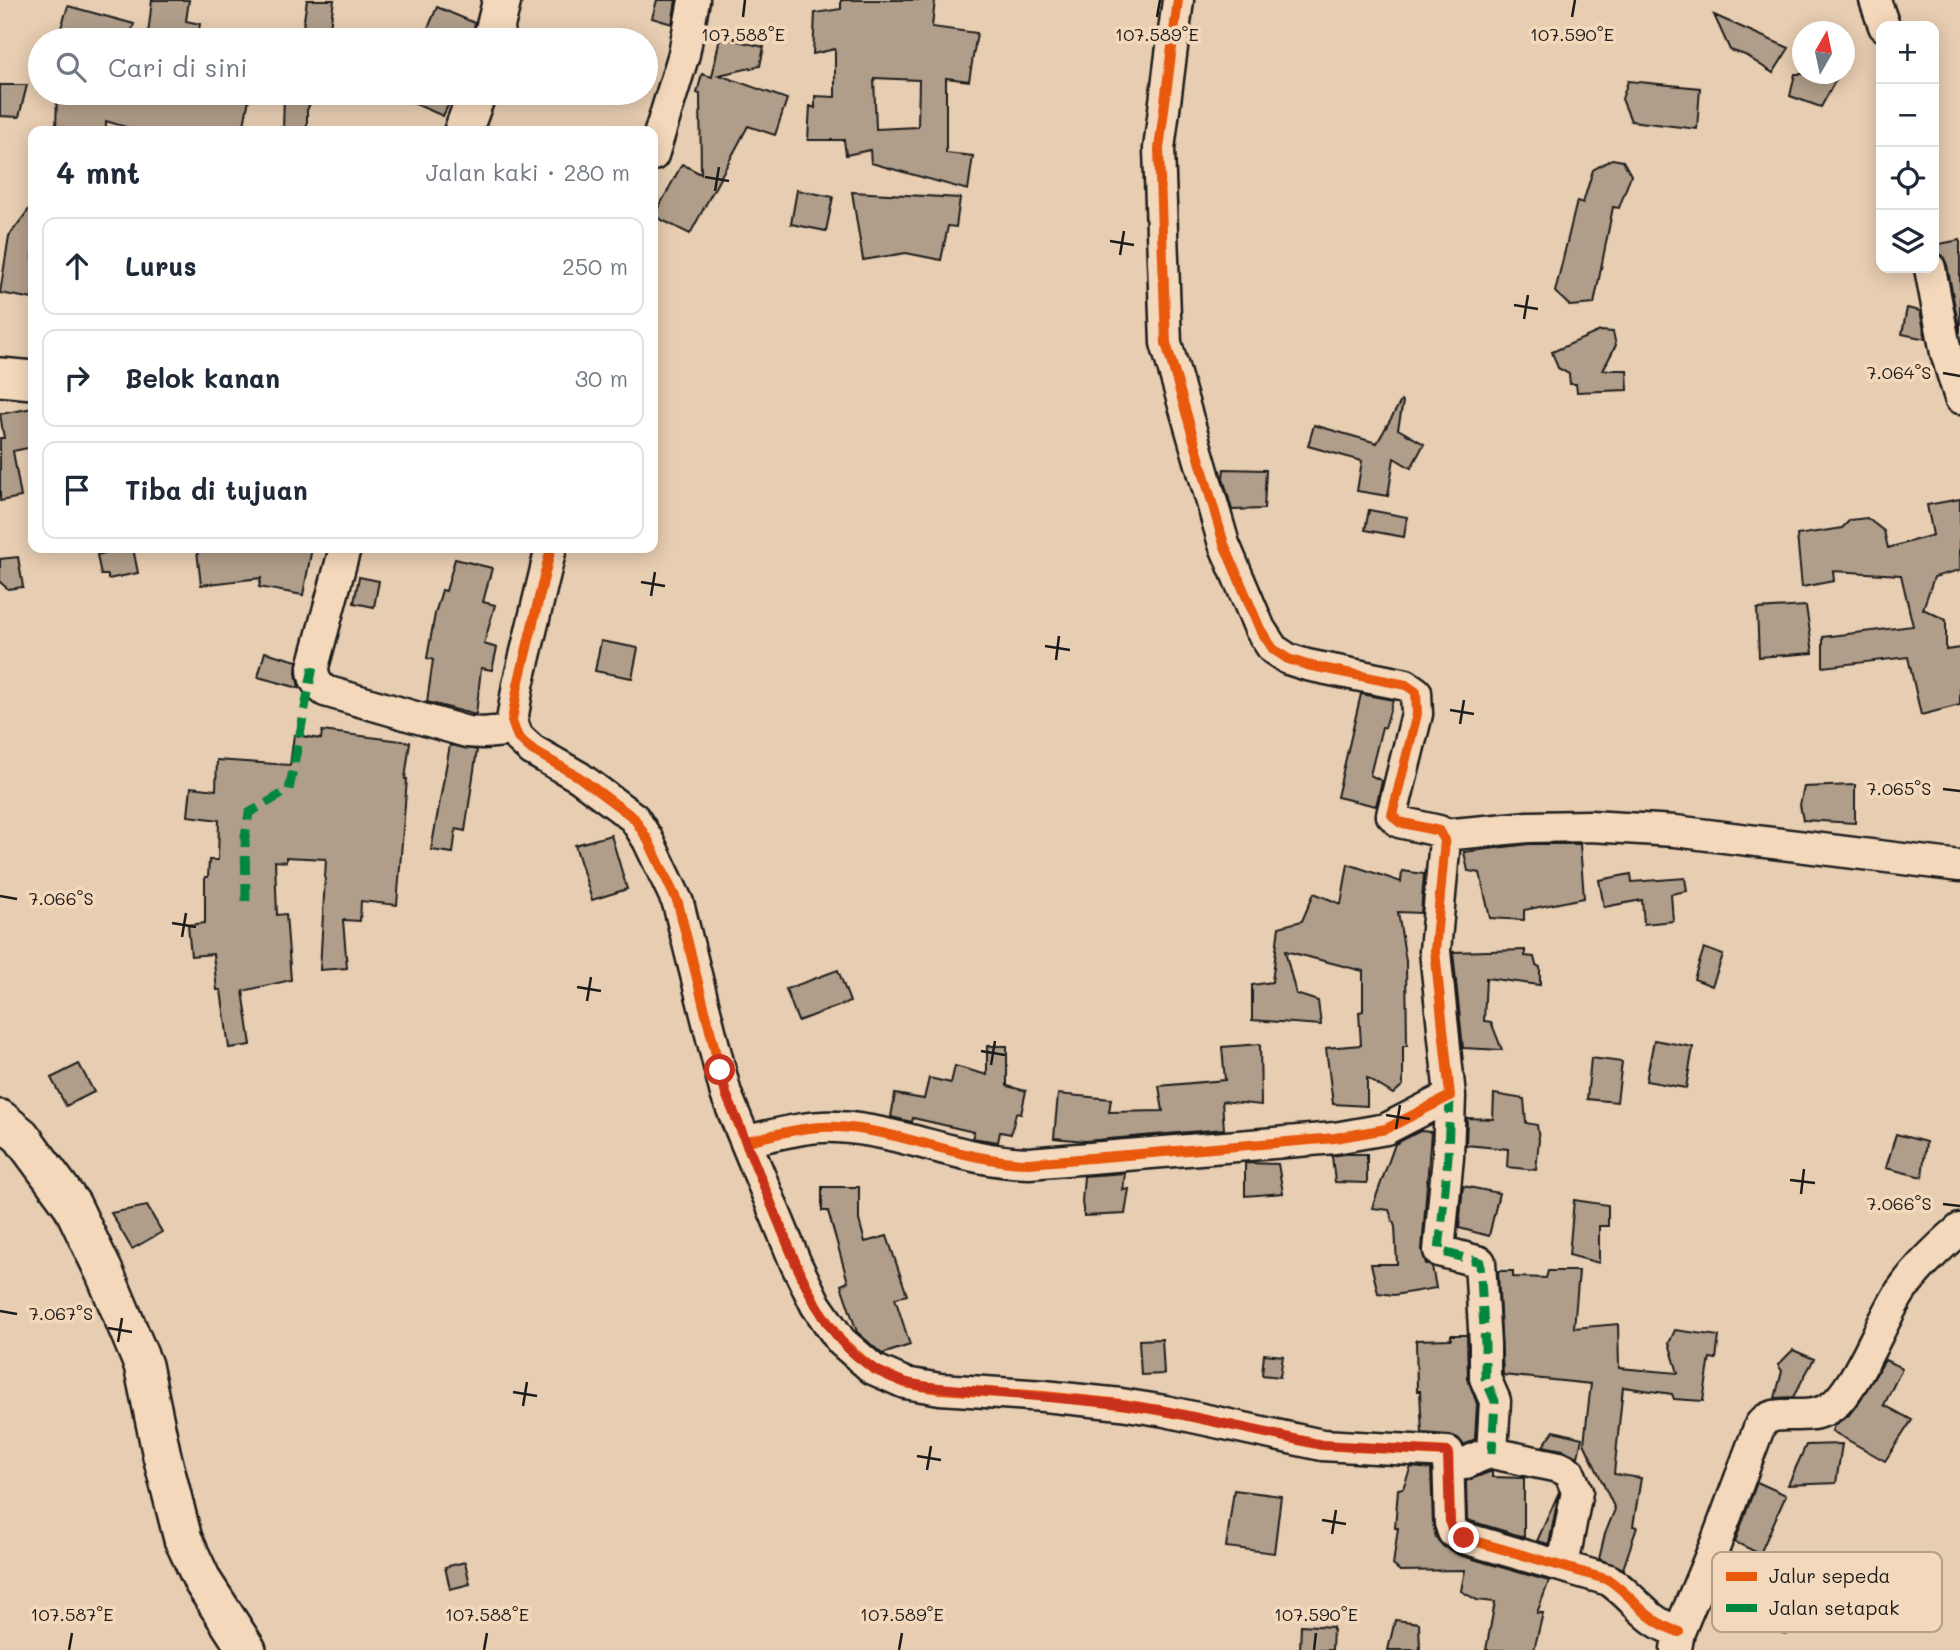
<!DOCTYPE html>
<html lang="id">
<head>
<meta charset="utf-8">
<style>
	:root { --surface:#fff; --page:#f2f2f3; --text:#1f2937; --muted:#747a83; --line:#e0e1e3 }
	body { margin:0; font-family:Mali,sans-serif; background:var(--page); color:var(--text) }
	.controls { position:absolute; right:21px; top:21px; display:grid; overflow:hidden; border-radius:14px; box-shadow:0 4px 18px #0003 }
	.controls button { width:63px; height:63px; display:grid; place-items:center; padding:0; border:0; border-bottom:2px solid var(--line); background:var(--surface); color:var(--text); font:35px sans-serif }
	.compass { position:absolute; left:1792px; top:21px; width:63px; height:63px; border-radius:50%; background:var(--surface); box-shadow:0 4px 18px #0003; rotate:9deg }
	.stop { position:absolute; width:21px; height:21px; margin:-16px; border:5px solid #c8321e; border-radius:50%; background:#fff }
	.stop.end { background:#c8321e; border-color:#fff; box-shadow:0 2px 7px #0008 }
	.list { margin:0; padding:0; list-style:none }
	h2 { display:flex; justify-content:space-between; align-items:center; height:91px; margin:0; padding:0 28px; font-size:30px }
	h2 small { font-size:23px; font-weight:400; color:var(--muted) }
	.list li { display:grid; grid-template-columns:46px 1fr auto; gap:21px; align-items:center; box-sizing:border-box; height:98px; margin:0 14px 14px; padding:0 14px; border:2px solid var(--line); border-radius:14px }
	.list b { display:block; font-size:26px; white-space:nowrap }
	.list em { font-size:23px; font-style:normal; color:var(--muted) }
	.icon { flex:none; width:38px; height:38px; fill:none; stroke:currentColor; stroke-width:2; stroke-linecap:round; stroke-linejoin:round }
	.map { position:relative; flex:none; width:1960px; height:1650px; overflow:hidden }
	.search { position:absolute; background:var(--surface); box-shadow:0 4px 18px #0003; left:28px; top:28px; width:630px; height:77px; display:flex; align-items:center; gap:18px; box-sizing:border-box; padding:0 24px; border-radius:38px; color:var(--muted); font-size:26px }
	.panel { position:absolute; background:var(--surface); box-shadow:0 4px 18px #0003; left:28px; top:126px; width:630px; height:427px; border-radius:14px }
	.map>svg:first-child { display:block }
	.building { fill:#b19e8a; stroke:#1c1c1c; stroke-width:2; fill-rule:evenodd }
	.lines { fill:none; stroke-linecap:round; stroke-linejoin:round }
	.minor-casing { stroke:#1c1c1c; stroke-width:35 }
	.tertiary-casing { stroke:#1c1c1c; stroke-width:42 }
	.minor { stroke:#f4d8bb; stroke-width:30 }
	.tertiary { stroke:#f4d8bb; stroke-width:37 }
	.quiet { stroke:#00873e; stroke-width:9; stroke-dasharray:18 9; stroke-linecap:butt }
	.cycleway-casing { stroke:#f4d8bb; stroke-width:15 }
	.cycleway { stroke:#e8590c; stroke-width:10 }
	.route { stroke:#c8321e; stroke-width:9 }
	.ticks { fill:none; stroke:#1c1c1c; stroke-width:2.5 }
	.key { fill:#f4d8bb; stroke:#b3a08b; stroke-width:2 }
	.key-label { font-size:19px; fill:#1c1c1c }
	.ticks-label { font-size:18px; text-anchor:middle; fill:#1c1c1c; stroke:#f4d8bb; stroke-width:7; stroke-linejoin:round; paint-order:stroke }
</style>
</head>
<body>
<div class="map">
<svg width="1960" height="1650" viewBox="0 0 1960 1650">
	<rect width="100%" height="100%" fill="#e7cdb1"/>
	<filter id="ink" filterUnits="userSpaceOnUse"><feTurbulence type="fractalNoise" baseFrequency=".0143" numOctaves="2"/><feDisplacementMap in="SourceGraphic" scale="14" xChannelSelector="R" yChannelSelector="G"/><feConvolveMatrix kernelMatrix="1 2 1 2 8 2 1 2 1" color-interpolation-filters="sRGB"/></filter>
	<g filter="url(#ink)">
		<path class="building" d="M 152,0 L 189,0 L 186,21 L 200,24 L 197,40 L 171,40 L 148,35 Z
			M 307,0 L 334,0 L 328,40 L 301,40 Z
			M 657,0 L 676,0 L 672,24 L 652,18 Z
			M 841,0 L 935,0 L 932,27 L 977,33 L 969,81 L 946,78 L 946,153 L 973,156 L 968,190 L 871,163 L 870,150 L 846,155 L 844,140 L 808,140 L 810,106 L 815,108 L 815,96 L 835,97 L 835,49 L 813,54 L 815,13 L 841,9 ZM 874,78 L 919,80 L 918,127 L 876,129 Z
			M 68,6 L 134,24 L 129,40 L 57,40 Z
			M 437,7 L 475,23 L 472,40 L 423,40 Z
			M 1714,15 L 1789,48 L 1773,73 L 1745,55 L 1730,50 Z
			M 720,37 L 764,47 L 760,66 L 719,75 L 787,99 L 775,135 L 748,126 L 690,234 L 654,216 L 682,164 L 701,174 L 700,94 L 697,93 L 702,74 L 712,77 Z
			M 1795,74 L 1839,74 L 1821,107 L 1790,96 Z
			M 1628,81 L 1700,88 L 1697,129 L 1631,121 L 1622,99 Z
			M 0,85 L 27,85 L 19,117 L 0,116 Z
			M 57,93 L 250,93 L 243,131 L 139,131 L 106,121 L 106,131 L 56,131 Z
			M 284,93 L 315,93 L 307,110 L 307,131 L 283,131 Z
			M 390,93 L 454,93 L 443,116 Z
			M 1612,159 L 1623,161 L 1631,175 L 1619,208 L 1613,207 L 1594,304 L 1570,306 L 1555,292 L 1577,201 L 1583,203 L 1593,170 Z
			M 797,190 L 833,197 L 826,231 L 791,224 Z
			M 852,192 L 960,198 L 956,227 L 948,226 L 941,260 L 906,253 L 863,260 Z
			M 33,204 L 33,299 L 0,293 L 9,236 Z
			M 1960,240 L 1960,333 L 1947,265 L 1943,256 L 1934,251 L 1934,245 Z
			M 1907,308 L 1920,311 L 1926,339 L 1902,334 Z
			M 1600,331 L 1613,332 L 1616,345 L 1603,370 L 1627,370 L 1628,390 L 1577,392 L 1576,384 L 1570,384 L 1569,374 L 1558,368 L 1552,352 Z
			M 1401,401 L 1403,402 L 1398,429 L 1424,444 L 1411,468 L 1394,458 L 1388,496 L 1357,491 L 1362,461 L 1308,446 L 1314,425 L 1377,443 Z
			M 33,408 L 33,447 L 13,451 L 21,497 L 0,501 L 0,438 L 4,438 L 0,414 Z
			M 1224,469 L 1266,470 L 1264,509 L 1232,510 L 1223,478 Z
			M 1960,499 L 1960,570 L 1934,577 L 1923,609 L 1946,620 L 1946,650 L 1960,648 L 1960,705 L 1921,715 L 1908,657 L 1823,667 L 1823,637 L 1913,626 L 1901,575 L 1833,571 L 1834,581 L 1802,587 L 1797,535 L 1842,528 L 1850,520 L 1867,518 L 1884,531 L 1888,548 L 1933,535 L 1927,505 Z
			M 1369,510 L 1407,517 L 1404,537 L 1365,530 Z
			M 105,548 L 133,548 L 138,573 L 108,579 L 108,575 L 101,575 L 97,555 L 105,553 Z
			M 227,548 L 312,548 L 303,595 L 259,587 L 261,578 L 201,585 L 197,551 Z
			M 18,557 L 23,587 L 8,589 L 0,582 L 0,559 Z
			M 455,559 L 492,568 L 483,602 L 495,605 L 484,644 L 497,648 L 492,670 L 481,668 L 476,715 L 427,702 L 433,660 L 427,658 L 435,614 L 442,590 L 446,591 Z
			M 359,577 L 379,581 L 374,607 L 354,603 Z
			M 1806,606 L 1813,653 L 1759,657 L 1757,609 Z
			M 601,641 L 638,648 L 632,678 L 595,671 Z
			M 265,652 L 297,661 L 296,673 L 299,688 L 258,677 Z
			M 1361,694 L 1393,700 L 1385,728 L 1382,727 L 1370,775 L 1382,781 L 1376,806 L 1337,797 Z
			M 322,731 L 410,742 L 405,779 L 407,779 L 397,905 L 361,901 L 360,921 L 343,920 L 347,968 L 320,970 L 326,859 L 286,857 L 286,862 L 275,861 L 277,915 L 286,914 L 291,980 L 243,991 L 251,1045 L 229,1048 L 221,990 L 217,990 L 213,954 L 191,956 L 188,925 L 205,923 L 205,877 L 208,877 L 209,860 L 218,860 L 219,820 L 188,816 L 191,787 L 216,790 L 217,760 L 290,765 L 294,735 L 321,739 Z
			M 450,745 L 477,750 L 465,831 L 456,829 L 453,853 L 431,850 Z
			M 1855,785 L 1855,823 L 1803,820 L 1800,805 L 1804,787 Z
			M 611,835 L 627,889 L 592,900 L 575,845 Z
			M 1529,844 L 1580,844 L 1584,898 L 1524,910 L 1524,920 L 1490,918 L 1480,873 L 1468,871 L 1464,852 Z
			M 1348,864 L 1401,882 L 1402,871 L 1424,874 L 1421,913 L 1398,912 L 1406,961 L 1407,1046 L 1403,1046 L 1403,1085 L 1393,1094 L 1367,1078 L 1367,1106 L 1333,1104 L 1326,1048 L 1361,1045 L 1359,1012 L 1363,1011 L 1363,971 L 1285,951 L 1296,994 L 1318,1001 L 1321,1025 L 1252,1020 L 1252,985 L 1272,982 L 1279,927 L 1302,921 L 1314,893 L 1341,904 Z
			M 1631,874 L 1632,882 L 1685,878 L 1687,891 L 1671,894 L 1673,921 L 1644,924 L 1642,900 L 1604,907 L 1599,880 Z
			M 1704,948 L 1723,955 L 1712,986 L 1694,979 Z
			M 1525,950 L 1525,956 L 1534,957 L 1536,965 L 1540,967 L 1540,985 L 1486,978 L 1484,1021 L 1491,1022 L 1502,1050 L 1463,1048 L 1453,952 Z
			M 838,970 L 850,1002 L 798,1021 L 786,989 Z
			M 1654,1040 L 1693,1047 L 1686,1088 L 1646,1081 Z
			M 1260,1044 L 1261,1105 L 1222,1101 L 1224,1129 L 1085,1141 L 1054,1138 L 1058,1094 L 1111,1099 L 1109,1112 L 1163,1111 L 1159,1086 L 1225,1080 L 1222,1047 Z
			M 987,1046 L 1007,1046 L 1007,1086 L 1026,1091 L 1021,1114 L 1016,1113 L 1011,1134 L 1000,1132 L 998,1142 L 972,1138 L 974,1132 L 913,1118 L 912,1122 L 891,1117 L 895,1094 L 924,1099 L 929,1078 L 951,1083 L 955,1066 L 987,1075 Z
			M 1591,1058 L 1622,1062 L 1617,1102 L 1587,1099 Z
			M 79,1064 L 94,1092 L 66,1106 L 51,1078 Z
			M 1494,1094 L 1524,1099 L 1526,1123 L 1537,1125 L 1539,1140 L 1536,1170 L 1507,1167 L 1508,1149 L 1466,1145 L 1467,1118 L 1493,1119 Z
			M 1420,1131 L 1431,1132 L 1422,1250 L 1426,1264 L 1432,1266 L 1436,1288 L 1394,1295 L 1378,1293 L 1371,1264 L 1397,1264 L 1395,1227 L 1389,1210 L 1372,1208 L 1395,1144 Z
			M 1896,1134 L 1926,1142 L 1922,1177 L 1886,1168 Z
			M 1344,1154 L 1367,1154 L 1367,1183 L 1335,1182 L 1332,1156 Z
			M 1245,1163 L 1278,1164 L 1283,1193 L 1245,1196 Z
			M 1125,1173 L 1123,1190 L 1129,1189 L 1125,1214 L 1084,1216 L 1082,1202 L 1084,1176 Z
			M 1463,1186 L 1499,1193 L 1489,1236 L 1459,1228 Z
			M 822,1187 L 859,1187 L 859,1220 L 865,1242 L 887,1236 L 907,1295 L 895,1298 L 910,1345 L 882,1354 L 857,1332 L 841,1285 L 848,1282 L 828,1211 L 822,1211 Z
			M 1574,1200 L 1608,1205 L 1608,1226 L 1599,1226 L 1599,1263 L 1569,1255 Z
			M 147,1206 L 162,1232 L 132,1249 L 111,1213 Z
			M 1498,1271 L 1513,1271 L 1513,1277 L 1546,1278 L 1548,1271 L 1579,1271 L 1574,1328 L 1618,1324 L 1619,1368 L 1678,1373 L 1669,1343 L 1675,1330 L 1719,1336 L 1716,1359 L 1710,1358 L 1703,1401 L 1674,1399 L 1672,1394 L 1623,1387 L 1614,1474 L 1641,1478 L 1633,1526 L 1637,1527 L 1623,1569 L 1599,1559 L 1605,1534 L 1615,1509 L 1584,1443 L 1591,1384 L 1503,1375 Z
			M 1451,1335 L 1467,1335 L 1468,1379 L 1477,1404 L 1475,1439 L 1464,1445 L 1458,1438 L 1450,1435 L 1422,1433 L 1420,1391 L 1417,1391 L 1416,1340 L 1451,1339 Z
			M 1162,1339 L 1164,1374 L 1141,1375 L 1139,1340 Z
			M 1793,1350 L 1814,1359 L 1793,1397 L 1775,1398 L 1782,1371 L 1778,1365 Z
			M 1264,1354 L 1283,1356 L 1280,1377 L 1262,1375 Z
			M 1885,1360 L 1902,1368 L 1884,1405 L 1912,1420 L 1885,1461 L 1832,1431 L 1834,1425 L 1848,1416 L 1859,1402 Z
			M 1554,1431 L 1582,1438 L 1578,1457 L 1563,1450 L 1543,1446 Z
			M 1842,1444 L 1836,1483 L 1788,1485 L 1806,1445 Z
			M 1411,1467 L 1431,1469 L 1433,1524 L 1436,1538 L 1444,1547 L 1459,1555 L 1549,1581 L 1537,1613 L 1543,1613 L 1534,1650 L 1486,1650 L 1495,1602 L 1477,1600 L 1461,1591 L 1465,1570 L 1400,1571 L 1393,1565 L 1398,1528 L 1395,1528 L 1398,1489 L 1403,1488 Z
			M 1492,1471 L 1492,1477 L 1524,1478 L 1524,1537 L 1467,1520 L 1466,1481 Z
			M 1757,1482 L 1786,1495 L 1760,1554 L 1735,1542 Z
			M 1234,1490 L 1281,1496 L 1274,1553 L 1226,1547 Z
			M 1559,1492 L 1549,1544 L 1537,1541 Z
			M 465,1562 L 470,1584 L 450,1589 L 445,1567 Z
			M 1741,1585 L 1796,1599 L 1787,1634 L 1732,1620 Z
			M 1395,1620 L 1419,1623 L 1420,1650 L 1388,1650 Z
			M 1301,1625 L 1333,1627 L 1332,1650 L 1300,1650 Z"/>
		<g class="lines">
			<defs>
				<path id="minor" d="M 1875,0 L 1884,26
					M 653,155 L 684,54 L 694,0
					M 1930,268 L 1946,353 L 1960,398
					M 345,548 L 313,667 C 313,678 316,684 325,691 L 467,732 L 483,733 L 515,730
					M 551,548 L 518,685 L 512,721 L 515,730 L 518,737 L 532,750 L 579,777 L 634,818 L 648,840 L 678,903 L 726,1094 L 796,1264 L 816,1305 L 841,1341 L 873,1369 L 905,1383 L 940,1389 L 1044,1396 L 1121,1404 L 1165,1411 L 1322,1445 L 1448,1452 L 1450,1523 L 1453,1532 L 1464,1538 L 1609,1580 C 1638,1600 1643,1620 1679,1632
					M 1443,835 L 1528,827 L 1590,826 L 1675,831 L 1960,866
					M 1450,1096 L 1448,1157 L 1439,1251 L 1480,1262 L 1485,1345 L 1485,1378 L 1495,1401 L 1492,1453
					M 746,1141 C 775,1135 807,1125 837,1127 C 902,1130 963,1162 1029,1163 L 1335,1138 L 1386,1129 L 1450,1096 L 1435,951 L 1445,840 L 1439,831 L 1399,822 L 1392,815 L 1417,714 L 1416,692 L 1406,685 L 1307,665 L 1288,659 L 1273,649 L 1260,629 L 1224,544 L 1166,343 L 1159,149 L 1178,0
					M 1448,1466 C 1471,1466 1474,1455 1492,1453 L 1559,1467 L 1569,1472 L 1577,1491 L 1563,1566
					M 1676,1649 L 1679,1632 L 1716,1543 L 1760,1425 C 1776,1403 1810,1428 1837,1402 C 1861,1377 1881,1322 1901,1291 C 1917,1268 1939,1247 1960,1229"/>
				<path id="tertiary" d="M 492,40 L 502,0
					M 463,131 L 477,93
					M 0,377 L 33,380
					M 0,1119 L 21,1136 L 72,1205 L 105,1274 L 143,1365 L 162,1456 L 183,1539 L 203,1582 L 247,1650"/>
			</defs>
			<use href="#minor" class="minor-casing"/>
			<use href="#tertiary" class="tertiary-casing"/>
			<use href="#minor" class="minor"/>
			<use href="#tertiary" class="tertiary"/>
			<path class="quiet" d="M 246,901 L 245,837 L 249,813 L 289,790 L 313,667
				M 1450,1096 L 1448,1157 L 1439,1251 L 1480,1262 L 1485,1345 L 1485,1378 L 1495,1401 L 1492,1453"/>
			<defs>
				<path id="cycleway" d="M 551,548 L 518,685 L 512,721 L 515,730 L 518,737 L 532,750 L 579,777 L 634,818 L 648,840 L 678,903 L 726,1094 L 796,1264 L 816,1305 L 841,1341 L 873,1369 L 905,1383 L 940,1389 L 1044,1396 L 1121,1404 L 1165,1411 L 1322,1445 L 1448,1452 L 1450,1523 L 1453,1532 L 1464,1538 L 1609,1580 C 1638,1600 1643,1620 1679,1632
					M 746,1141 C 775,1135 807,1125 837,1127 C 902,1130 963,1162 1029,1163 L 1335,1138 L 1386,1129 L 1450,1096 L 1435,951 L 1445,840 L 1439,831 L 1399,822 L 1392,815 L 1417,714 L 1416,692 L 1406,685 L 1307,665 L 1288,659 L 1273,649 L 1260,629 L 1224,544 L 1166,343 L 1159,149 L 1178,0"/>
			</defs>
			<use href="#cycleway" class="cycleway-casing"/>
			<use href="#cycleway" class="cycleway"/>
		</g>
	</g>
	<g class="lines" filter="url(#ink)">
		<path class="route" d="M 720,1070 L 726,1094 C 744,1135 760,1177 777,1218 C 794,1259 811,1305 840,1340 C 861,1365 891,1381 922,1386 L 1121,1404 L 1165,1411 L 1322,1445 L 1448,1452 L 1450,1523 L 1453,1532 L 1464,1538"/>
	</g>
	<path class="ticks" d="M 743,17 L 745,0M 1157,17 L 1160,0M 1572,17 L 1575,0M 705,177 L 729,181M 715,191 L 719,167M 1110,241 L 1134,245M 1120,255 L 1124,231M 1514,305 L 1538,309M 1524,319 L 1528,295M 1943,373 L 1960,376M 641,582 L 665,586M 651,596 L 655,572M 1045,646 L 1070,650M 1056,660 L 1059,636M 1450,710 L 1474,714M 1460,724 L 1464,700M 1943,789 L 1960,791M 0,896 L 17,899M 172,923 L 196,927M 182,937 L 186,913M 577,987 L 601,991M 587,1001 L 591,977M 981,1051 L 1005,1055M 991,1065 L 995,1041M 1386,1115 L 1410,1119M 1396,1129 L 1400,1105M 1790,1180 L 1815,1183M 1801,1194 L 1804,1169M 1943,1204 L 1960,1206M 0,1311 L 17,1314M 108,1328 L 132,1332M 118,1342 L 122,1318M 513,1392 L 537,1396M 523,1406 L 527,1382M 917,1456 L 941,1460M 927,1470 L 931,1446M 1322,1520 L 1346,1524M 1332,1534 L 1336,1510M 69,1650 L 72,1633M 484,1650 L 487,1633M 899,1650 L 902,1633M 1314,1650 L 1316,1633"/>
	<rect x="1712" y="1552" width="230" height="80" rx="10" class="key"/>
	<rect x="1726" y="1572" width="31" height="9" fill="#e8590c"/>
	<rect x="1726" y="1604" width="31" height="8" fill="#00873e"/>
	<g class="key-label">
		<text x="1769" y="1583">Jalur sepeda</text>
		<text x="1769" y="1615">Jalan setapak</text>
	</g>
	<g class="ticks-label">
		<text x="743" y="41">107.588°E</text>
		<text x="1157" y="41">107.589°E</text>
		<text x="1572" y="41">107.590°E</text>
		<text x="1899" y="379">7.064°S</text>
		<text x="1899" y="795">7.065°S</text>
		<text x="61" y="905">7.066°S</text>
		<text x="1899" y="1210">7.066°S</text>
		<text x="61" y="1320">7.067°S</text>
		<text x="72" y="1621">107.587°E</text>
		<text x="487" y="1621">107.588°E</text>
		<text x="902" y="1621">107.589°E</text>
		<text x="1316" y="1621">107.590°E</text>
	</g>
</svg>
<div class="controls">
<button>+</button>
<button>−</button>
<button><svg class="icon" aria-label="locate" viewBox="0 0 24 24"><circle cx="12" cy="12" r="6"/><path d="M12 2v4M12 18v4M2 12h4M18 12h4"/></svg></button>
<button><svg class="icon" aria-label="layers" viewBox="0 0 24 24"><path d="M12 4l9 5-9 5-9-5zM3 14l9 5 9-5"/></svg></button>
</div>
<svg class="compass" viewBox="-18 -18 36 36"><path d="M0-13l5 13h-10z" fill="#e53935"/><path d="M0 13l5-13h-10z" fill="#747a83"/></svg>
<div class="stop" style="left:720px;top:1070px"></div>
<div class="stop end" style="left:1464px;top:1538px"></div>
<div class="search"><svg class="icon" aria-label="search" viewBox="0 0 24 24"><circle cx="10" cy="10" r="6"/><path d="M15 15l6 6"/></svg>Cari di sini</div>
<section class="panel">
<h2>4 mnt<small>Jalan kaki · 280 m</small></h2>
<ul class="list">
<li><svg class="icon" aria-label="ahead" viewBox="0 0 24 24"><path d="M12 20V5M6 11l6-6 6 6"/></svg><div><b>Lurus</b></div><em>250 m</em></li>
<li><svg class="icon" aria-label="right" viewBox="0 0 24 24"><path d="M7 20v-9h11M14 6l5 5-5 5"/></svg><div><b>Belok kanan</b></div><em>30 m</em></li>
<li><svg class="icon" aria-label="arrive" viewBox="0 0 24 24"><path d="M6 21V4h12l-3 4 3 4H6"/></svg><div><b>Tiba di tujuan</b></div></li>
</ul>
</section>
</div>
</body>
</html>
